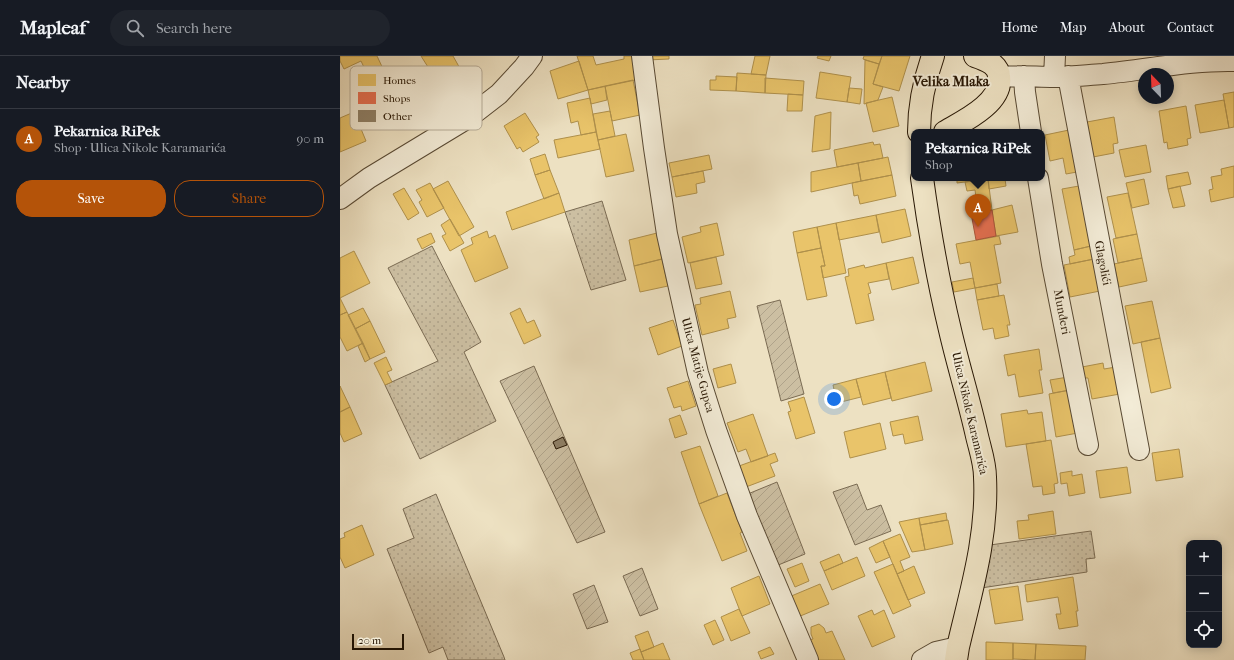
<!DOCTYPE html>
<html lang="en">
<head>
<meta charset="utf-8">
<style>
	:root { --surface:#171b24; --page:#20242c; --text:#f1f3f6; --muted:#9ea1a6; --line:#363941; --accent:#b45309 }
	body { margin:0; font-family:"IM FELL French Canon",serif; background:var(--page); color:var(--text) }
	.controls { position:absolute; right:12px; bottom:12px; display:grid; overflow:hidden; border-radius:8px; box-shadow:0 2px 10px #0003 }
	.controls button { width:36px; height:36px; display:grid; place-items:center; padding:0; border:0; border-bottom:1px solid var(--line); background:var(--surface); color:var(--text); font:20px sans-serif }
	.compass { position:absolute; left:798px; top:12px; width:36px; height:36px; border-radius:50%; background:var(--surface); box-shadow:0 2px 10px #0003; rotate:337deg }
	.scale { position:absolute; left:12px; bottom:10px; width:52px; box-sizing:border-box; padding-left:4px; border:2px solid #281704; border-top:0; font-size:11px; line-height:14px; white-space:nowrap; color:#281704; -webkit-text-stroke:3px #f3ecd7; paint-order:stroke }
	.you { position:absolute; left:494px; top:343px; width:14px; height:14px; margin:-10px; border:3px solid #fff; border-radius:50%; background:#1a73e8; box-shadow:0 0 0 6px #1a73e833 }
	.badge { display:grid; place-items:center; width:26px; height:26px; border-radius:50%; background:var(--accent); color:#fff; font-size:13px; font-weight:700 }
	.pin { position:absolute; translate:-50% -33px; filter:drop-shadow(0 1px 2px #0008) }
	.pin::after { content:''; position:absolute; top:21px; width:14px; height:12px; background:inherit; clip-path:polygon(0 0,100% 0,50% 100%) }
	.popup { position:absolute; left:571px; top:73px; width:134px; height:52px; box-sizing:border-box; display:grid; place-content:center; border-radius:8px; background:var(--surface); filter:drop-shadow(0 1px 3px #0005); font-size:13px; white-space:nowrap; color:var(--muted) }
	.popup b { font-size:15px; color:var(--text) }
	.popup::after { content:''; position:absolute; left:50%; top:100%; margin-left:-8px; border:8px solid transparent; border-top-color:var(--surface) }
	.list { margin:0; padding:0; list-style:none }
	h2 { display:flex; justify-content:space-between; align-items:center; height:52px; margin:0; padding:0 16px; font-size:17px }
	h2 small { font-size:13px; font-weight:400; color:var(--muted) }
	.list li { display:grid; grid-template-columns:26px 1fr auto; gap:12px; align-items:center; box-sizing:border-box; height:60px; padding:0 16px; border-top:1px solid var(--line) }
	.list b { display:block; font-size:15px; white-space:nowrap }
	.list p { margin:0; font-size:13px; white-space:nowrap; color:var(--muted) }
	.list em { font-size:13px; font-style:normal; color:var(--muted) }
	.actions { display:flex; gap:8px; padding:12px 16px }
	.actions a { flex:1; padding:9px 0; border:1px solid var(--accent); border-radius:16px; text-align:center; font-size:14px; color:var(--accent) }
	.actions .main { background:var(--accent); color:#fff }
	.icon { flex:none; width:22px; height:22px; fill:none; stroke:currentColor; stroke-width:2; stroke-linecap:round; stroke-linejoin:round }
	.map { position:relative; flex:none; width:894px; height:604px; overflow:hidden }
	header { display:flex; align-items:center; gap:24px; box-sizing:border-box; height:56px; padding:0 20px; background:var(--surface); border-bottom:1px solid var(--line) }
	header strong { font-size:19px }
	nav { display:flex; gap:22px; margin-inline-start:auto; font-size:14px }
	.search { width:280px; height:36px; background:var(--page); display:flex; align-items:center; gap:10px; box-sizing:border-box; padding:0 14px; border-radius:22px; color:var(--muted); font-size:15px }
	main { display:flex }
	aside { flex:1; background:var(--surface) }
	.map>svg:first-child { display:block }
	.grass { fill:url(#grass-dots); stroke:#7a6b53 }
	.garden { fill:url(#garden-furrows); stroke:#7a6b53 }
	.homes { fill:#e9c46a; stroke:#af904b }
	.shops { fill:#e76f51; stroke:#ae553a }
	.building { fill:#8e8067; stroke:#281704 }
	.lines { fill:none; stroke-linecap:round; stroke-linejoin:round }
	.minor-casing { stroke:#594a34; stroke-width:22 }
	.major-casing { stroke:#281704; stroke-width:24 }
	.minor { stroke:#f3ecd7; stroke-width:20 }
	.major { stroke:#ede1c2; stroke-width:22 }
	.labels { text-anchor:middle; dominant-baseline:central; stroke-width:4; stroke-linejoin:round; paint-order:stroke }
	.street-label { font-size:12px; fill:#281704; stroke:#f3ecd7 }
	.quarter-label { font-size:14px; font-weight:bold; fill:#281704; stroke:#f3ecd7 }
	.key { fill:#f3ecd7; stroke:#b6ac98; stroke-width:1 }
	.key-label { font-size:11px; fill:#281704 }
</style>
</head>
<body>
<header>
<strong>Mapleaf</strong>
<div class="search"><svg class="icon" aria-label="search" viewBox="0 0 24 24"><circle cx="10" cy="10" r="6"/><path d="M15 15l6 6"/></svg>Search here</div>
<nav><a>Home</a><a>Map</a><a>About</a><a>Contact</a></nav>
</header>
<main>
<aside>
<h2>Nearby<small></small></h2>
<ul class="list">
<li><span class="badge">A</span><div><b>Pekarnica RiPek</b><p>Shop · Ulica Nikole Karamarića</p></div><em>90 m</em></li>
</ul>
<div class="actions"><a class="main">Save</a><a>Share</a></div>
</aside>
<div class="map">
<svg width="894" height="604" viewBox="0 0 894 604">
	<defs>
		<pattern id="grass-dots" width="8" height="8" patternUnits="userSpaceOnUse"><rect width="8" height="8" fill="#ccbfa2"/><path d="M2 2h.1M6 6h.1" fill="none" stroke="#afa38a" stroke-width="1.8" stroke-linecap="round"/></pattern>
		<pattern id="garden-furrows" width="10" height="10" patternUnits="userSpaceOnUse"><rect width="10" height="10" fill="#ccbfa2"/><path d="M-1 1l2-2M0 10L10 0M9 11l2-2" fill="none" stroke="#afa38a"/></pattern>
	</defs>
	<rect width="100%" height="100%" fill="#ede1c2"/>
	<filter id="stains"><feTurbulence type="fractalNoise" baseFrequency=".005" numOctaves="4"/><feColorMatrix values="0 0 0 0 .2 0 0 0 0 .09 0 0 0 0 .02 0 0 0 .5 -.17"/></filter>
	<radialGradient id="worn" r=".72"><stop offset=".6" stop-color="#630" stop-opacity="0"/><stop offset="1" stop-color="#630" stop-opacity=".3"/></radialGradient>
	<path class="grass" d="M 262,145 L 286,224 L 251,234 L 225,156 Z
		M 92,190 L 141,286 L 124,296 L 156,365 L 80,403 L 45,329 L 98,305 L 48,212 Z
		M 96,438 L 164,601 L 165,604 L 108,604 L 103,591 L 89,597 L 47,493 L 74,482 L 63,453 Z
		M 751,475 L 755,502 L 746,503 L 747,516 L 641,532 L 650,489 Z"/>
	<path class="garden" d="M 440,244 L 464,338 L 441,345 L 417,250 Z
		M 194,310 L 265,476 L 237,487 L 160,325 Z
		M 437,426 L 465,498 L 431,512 L 403,440 Z
		M 517,428 L 527,454 L 541,449 L 551,475 L 515,489 L 493,436 Z
		M 302,512 L 318,553 L 300,560 L 283,520 Z
		M 254,529 L 268,566 L 247,573 L 233,538 Z"/>
	<path class="homes" d="M 0,0 L 37,0 L 45,17 L 30,24 L 21,5 L 4,13 L 0,5 Z
		M 81,0 L 113,0 L 122,16 L 100,30 Z
		M 237,0 L 253,0 L 256,9 L 284,3 L 284,0 L 297,0 L 300,23 L 248,34 Z
		M 307,0 L 329,0 L 329,3 L 307,4 Z
		M 415,0 L 430,0 L 426,19 L 411,18 Z
		M 478,0 L 491,0 L 489,5 L 477,2 Z
		M 524,0 L 542,0 L 539,8 L 523,3 Z
		M 542,0 L 570,0 L 559,35 L 533,28 Z
		M 525,4 L 539,8 L 533,28 L 543,31 L 538,44 L 524,48 Z
		M 239,5 L 248,34 L 218,43 L 210,15 Z
		M 480,16 L 511,21 L 507,46 L 476,42 Z
		M 397,17 L 426,19 L 425,37 L 396,35 Z
		M 376,20 L 397,21 L 396,35 L 370,34 L 370,24 L 376,24 Z
		M 425,22 L 464,25 L 463,39 L 425,37 Z
		M 293,24 L 300,59 L 272,65 L 265,30 Z
		M 52,30 L 63,54 L 38,66 L 27,42 Z
		M 265,30 L 267,44 L 251,48 L 248,34 Z
		M 509,32 L 522,33 L 520,48 L 507,46 Z
		M 894,36 L 894,71 L 889,72 L 883,38 Z
		M 448,38 L 463,39 L 462,55 L 447,55 Z
		M 552,41 L 559,70 L 533,76 L 526,47 Z
		M 250,42 L 256,76 L 241,79 L 238,65 L 231,67 L 227,47 Z
		M 884,44 L 889,72 L 860,77 L 855,49 Z
		M 846,50 L 851,82 L 847,83 L 848,89 L 828,93 L 827,86 L 824,87 L 819,55 Z
		M 270,55 L 275,80 L 258,84 L 253,58 Z
		M 14,56 L 26,85 L 0,96 L 0,62 Z
		M 491,56 L 490,93 L 472,96 L 475,60 Z
		M 185,57 L 199,79 L 196,81 L 199,86 L 183,96 L 180,91 L 177,93 L 164,70 Z
		M 774,61 L 778,87 L 773,88 L 774,97 L 753,101 L 747,66 Z
		M 729,74 L 737,116 L 726,118 L 723,102 L 710,105 L 705,79 Z
		M 256,76 L 260,93 L 218,102 L 214,84 Z
		M 286,78 L 294,115 L 266,121 L 258,84 Z
		M 533,86 L 534,89 L 540,88 L 543,102 L 497,111 L 494,94 Z
		M 806,89 L 811,116 L 785,121 L 779,94 Z
		M 205,98 L 210,114 L 195,119 L 190,103 Z
		M 369,99 L 372,113 L 332,121 L 329,107 Z
		M 548,101 L 552,119 L 521,125 L 518,107 Z
		M 518,107 L 521,125 L 471,136 L 471,116 Z
		M 894,110 L 894,141 L 871,146 L 869,134 L 873,133 L 871,121 L 882,119 L 881,113 Z
		M 210,114 L 219,137 L 204,143 L 195,119 Z
		M 363,115 L 365,126 L 356,128 L 357,137 L 336,141 L 332,121 Z
		M 848,116 L 851,128 L 828,133 L 826,120 Z
		M 552,119 L 556,140 L 520,148 L 518,139 L 514,140 L 512,127 Z
		M 617,122 L 648,122 L 648,123 L 617,127 Z
		M 648,122 L 672,122 L 665,123 L 666,130 L 649,133 Z
		M 648,123 L 652,154 L 638,156 L 635,134 L 627,135 L 625,126 Z
		M 804,123 L 809,148 L 792,152 L 786,127 Z
		M 108,125 L 134,171 L 119,180 L 93,133 Z
		M 90,127 L 104,152 L 87,161 L 79,146 L 82,144 L 76,134 Z
		M 739,130 L 751,190 L 734,194 L 722,133 Z
		M 840,130 L 845,150 L 833,152 L 828,133 Z
		M 64,132 L 79,157 L 68,164 L 53,138 Z
		M 219,137 L 225,156 L 172,174 L 166,156 Z
		M 788,137 L 797,178 L 776,182 L 767,141 Z
		M 672,149 L 678,176 L 656,180 L 652,154 Z
		M 565,153 L 571,180 L 542,187 L 536,159 Z
		M 536,159 L 539,176 L 499,184 L 496,167 Z
		M 110,163 L 124,187 L 110,195 L 102,180 L 106,178 L 101,169 Z
		M 377,167 L 384,199 L 348,207 L 342,181 L 361,176 L 360,171 Z
		M 496,167 L 506,217 L 483,222 L 481,210 L 485,210 L 477,171 Z
		M 477,171 L 481,192 L 457,197 L 453,176 Z
		M 147,175 L 149,182 L 155,179 L 168,212 L 135,226 L 121,194 L 133,188 L 131,182 Z
		M 91,177 L 95,186 L 82,193 L 77,183 Z
		M 317,177 L 322,203 L 294,210 L 289,184 Z
		M 797,178 L 802,202 L 778,207 L 773,183 Z
		M 659,180 L 661,188 L 654,189 L 661,227 L 635,232 L 630,206 L 620,208 L 616,188 Z
		M 751,190 L 754,203 L 730,208 L 729,201 L 735,199 L 734,194 Z
		M 481,192 L 485,210 L 481,210 L 487,240 L 467,244 L 457,197 Z
		M 14,195 L 30,227 L 0,242 L 0,202 Z
		M 376,201 L 382,228 L 356,233 L 350,207 Z
		M 573,201 L 579,227 L 552,234 L 546,207 Z
		M 802,202 L 807,225 L 779,231 L 774,208 Z
		M 322,203 L 328,230 L 300,236 L 294,210 Z
		M 754,203 L 760,235 L 730,241 L 724,209 Z
		M 546,207 L 549,223 L 528,227 L 531,237 L 528,238 L 534,264 L 516,268 L 505,221 L 509,220 L 508,213 L 524,209 L 525,212 Z
		M 633,222 L 635,232 L 614,236 L 612,226 Z
		M 657,228 L 659,240 L 637,244 L 635,232 Z
		M 390,235 L 396,261 L 387,263 L 389,272 L 362,279 L 355,249 L 361,248 L 360,242 Z
		M 664,239 L 670,269 L 667,269 L 669,280 L 655,283 L 653,272 L 643,274 L 637,244 Z
		M 0,242 L 7,256 L 0,259 Z
		M 812,245 L 820,282 L 793,288 L 785,250 Z
		M 23,252 L 30,265 L 15,273 L 8,259 Z
		M 180,252 L 187,267 L 194,264 L 201,280 L 184,288 L 170,257 Z
		M 7,256 L 23,287 L 7,295 L 0,281 L 0,259 Z
		M 333,264 L 342,290 L 318,299 L 309,272 Z
		M 30,265 L 45,296 L 30,303 L 15,273 Z
		M 820,282 L 831,332 L 811,337 L 801,286 Z
		M 23,287 L 30,303 L 25,306 L 18,290 Z
		M 699,293 L 702,314 L 699,314 L 703,337 L 679,341 L 675,318 L 668,320 L 664,299 Z
		M 46,301 L 52,314 L 47,316 L 52,326 L 45,329 L 34,307 Z
		M 585,306 L 592,335 L 552,345 L 545,316 Z
		M 763,307 L 764,313 L 776,311 L 780,338 L 752,343 L 748,322 L 744,322 L 742,311 Z
		M 391,308 L 396,327 L 378,332 L 373,313 Z
		M 545,316 L 551,342 L 523,349 L 516,323 Z
		M 728,321 L 730,334 L 713,337 L 710,324 Z
		M 516,323 L 521,341 L 497,347 L 493,329 Z
		M 348,325 L 356,350 L 342,355 L 341,350 L 334,352 L 327,332 Z
		M 0,330 L 10,351 L 0,356 Z
		M 730,334 L 738,377 L 716,381 L 709,338 Z
		M 464,341 L 475,377 L 456,383 L 448,356 L 451,355 L 448,346 Z
		M 10,351 L 22,378 L 4,386 L 0,377 L 0,356 Z
		M 687,354 L 688,358 L 702,356 L 706,385 L 666,391 L 661,358 Z
		M 413,358 L 428,400 L 411,406 L 406,393 L 398,396 L 387,367 Z
		M 340,359 L 347,378 L 335,382 L 329,363 Z
		M 578,360 L 583,384 L 565,388 L 563,378 L 553,380 L 550,366 Z
		M 540,367 L 546,393 L 510,402 L 504,376 Z
		M 711,384 L 718,427 L 714,428 L 715,437 L 703,439 L 702,430 L 693,431 L 686,388 Z
		M 360,390 L 378,440 L 359,448 L 341,396 Z
		M 839,393 L 843,421 L 816,425 L 812,397 Z
		M 435,397 L 438,405 L 430,408 L 435,420 L 406,431 L 399,410 Z
		M 787,411 L 791,437 L 760,442 L 756,415 Z
		M 732,415 L 732,420 L 742,418 L 745,437 L 729,440 L 727,427 L 721,428 L 720,417 Z
		M 387,437 L 402,476 L 400,477 L 407,495 L 382,505 L 359,448 Z
		M 713,455 L 716,478 L 679,483 L 677,465 L 689,464 L 688,459 Z
		M 606,457 L 607,464 L 580,469 L 579,462 Z
		M 579,462 L 585,494 L 572,496 L 559,466 Z
		M 608,464 L 613,488 L 585,494 L 580,469 Z
		M 22,469 L 34,499 L 5,512 L 0,501 L 0,483 L 5,481 L 4,477 Z
		M 560,478 L 570,501 L 560,505 L 564,515 L 557,518 L 543,485 Z
		M 543,485 L 550,501 L 536,507 L 529,492 Z
		M 499,498 L 503,507 L 484,515 L 480,506 Z
		M 517,501 L 525,520 L 492,534 L 484,515 Z
		M 462,507 L 469,525 L 455,531 L 447,513 Z
		M 553,508 L 571,550 L 553,558 L 534,516 Z
		M 574,510 L 585,537 L 568,544 L 557,518 Z
		M 419,520 L 430,548 L 402,560 L 391,532 Z
		M 733,521 L 738,555 L 736,555 L 738,570 L 719,573 L 716,558 L 721,558 L 718,541 L 687,546 L 685,529 Z
		M 480,528 L 489,548 L 458,561 L 449,541 Z
		M 678,530 L 683,564 L 655,568 L 649,534 Z
		M 399,553 L 410,577 L 391,585 L 381,561 Z
		M 532,554 L 534,559 L 544,554 L 555,581 L 532,591 L 518,560 Z
		M 375,564 L 384,584 L 373,589 L 364,569 Z
		M 479,568 L 484,572 L 486,577 L 492,575 L 505,604 L 478,604 L 469,584 L 473,583 L 471,578 L 471,571 Z
		M 308,575 L 314,591 L 301,596 L 295,580 Z
		M 646,586 L 673,587 L 673,604 L 646,604 Z
		M 323,587 L 330,604 L 304,604 L 301,596 Z
		M 673,587 L 696,588 L 695,604 L 673,603 Z
		M 696,588 L 746,590 L 745,604 L 695,604 Z
		M 430,591 L 434,598 L 421,603 L 418,596 Z
		M 300,593 L 304,604 L 293,604 L 290,597 Z"/>
	<path class="shops" d="M 652,154 L 656,180 L 636,184 L 631,157 Z"/>
	<path class="building" d="M 223,381 L 227,389 L 216,393 L 213,386 Z"/>
	<g class="lines">
		<defs>
			<path id="minor" d="M 302,0 L 314,92 L 327,178 L 358,317 L 376,374 L 407,460 L 468,604
				M 684,20 L 685,36 L 691,76
				M 728,20 L 799,394
				M 659,21 C 678,19 696,21 714,21 C 731,21 747,19 763,18 C 807,14 850,4 894,5
				M 714,21 L 715,0
				M 698,122 L 712,208 L 748,389
				M 0,143 L 29,122 L 128,62 L 159,38 L 184,11 L 192,0
				M 582,604 L 596,596 L 618,591"/>
			<path id="major" d="M 579,76 C 579,49 584,25 593,0
				M 605,76 C 622,66 663,47 659,21 C 659,16 656,11 652,8 C 647,4 641,2 635,0
				M 582,122 C 589,173 598,224 610,274 C 618,309 629,344 637,380 C 640,393 645,407 645,421 C 648,480 631,535 618,591 L 616,604"/>
		</defs>
		<use href="#minor" class="minor-casing"/>
		<use href="#major" class="major-casing"/>
		<use href="#minor" class="minor"/>
		<use href="#major" class="major"/>
	</g>
	<g class="labels">
		<g class="street-label">
			<text transform="translate(763 207) rotate(79)">Glagolići</text>
			<text transform="translate(722 256) rotate(79)">Munđeri</text>
			<text transform="translate(358 309) rotate(75)">Ulica Matije Gupca</text>
			<text transform="translate(630 357) rotate(77)">Ulica Nikole Karamarića</text>
		</g>
		<g class="quarter-label">
			<text x="611" y="25">Velika Mlaka</text>
		</g>
	</g>
	<rect x="10" y="10" width="132" height="64" rx="6" class="key"/>
	<rect x="18" y="18" width="18" height="12" fill="#e9c46a"/>
	<rect x="18" y="36" width="18" height="12" fill="#e76f51"/>
	<rect x="18" y="54" width="18" height="12" fill="#8e8067"/>
	<g class="key-label">
		<text x="43" y="28">Homes</text>
		<text x="43" y="46">Shops</text>
		<text x="43" y="64">Other</text>
	</g>
	<rect width="100%" height="100%" filter="url(#stains)"/>
	<rect width="100%" height="100%" fill="url(#worn)"/>
</svg>
<div class="controls">
<button>+</button>
<button>−</button>
<button><svg class="icon" aria-label="locate" viewBox="0 0 24 24"><circle cx="12" cy="12" r="6"/><path d="M12 2v4M12 18v4M2 12h4M18 12h4"/></svg></button>
</div>
<svg class="compass" viewBox="-18 -18 36 36"><path d="M0-13l5 13h-10z" fill="#e53935"/><path d="M0 13l5-13h-10z" fill="#9ea1a6"/></svg>
<div class="scale">20 m</div>
<div class="you"></div>
<div class="pin badge" style="left:638px;top:171px">A</div>
<div class="popup"><b>Pekarnica RiPek</b>Shop</div>
</div>
</main>
</body>
</html>
